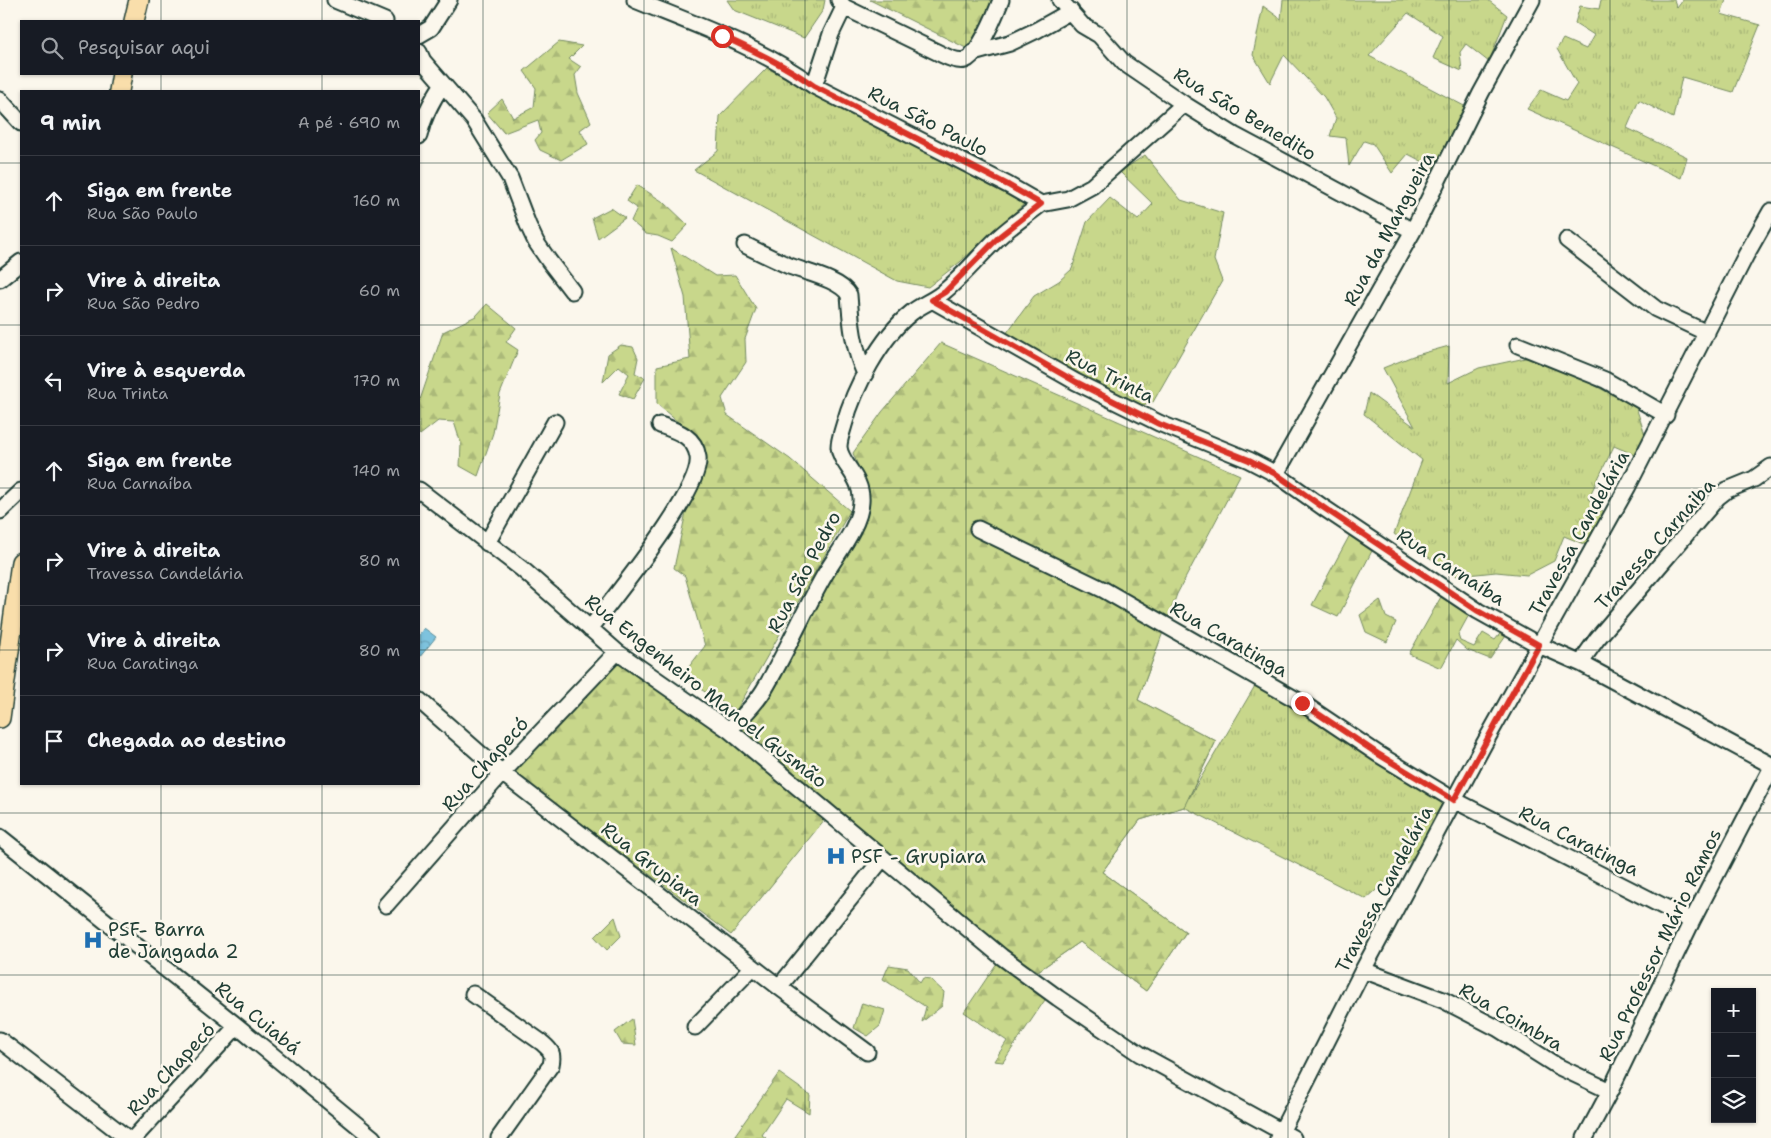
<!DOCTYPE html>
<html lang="pt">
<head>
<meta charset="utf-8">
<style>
	:root { --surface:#171b24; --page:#242831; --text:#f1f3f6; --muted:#9ea1a6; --line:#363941 }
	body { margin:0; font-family:"Shantell Sans",sans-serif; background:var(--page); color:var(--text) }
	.controls { position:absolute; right:15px; bottom:15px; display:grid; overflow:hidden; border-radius:0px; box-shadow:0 1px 4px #0004 }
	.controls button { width:45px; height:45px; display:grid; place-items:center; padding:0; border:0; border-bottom:1px solid var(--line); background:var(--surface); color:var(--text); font:25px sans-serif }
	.stop { position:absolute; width:15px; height:15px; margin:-11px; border:4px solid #d93025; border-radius:50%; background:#fff }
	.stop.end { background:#d93025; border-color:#fff; box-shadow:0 1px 5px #0008 }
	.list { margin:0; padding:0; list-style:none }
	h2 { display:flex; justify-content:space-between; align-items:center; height:65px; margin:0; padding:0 20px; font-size:21px }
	h2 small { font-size:16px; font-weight:400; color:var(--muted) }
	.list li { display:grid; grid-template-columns:32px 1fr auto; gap:15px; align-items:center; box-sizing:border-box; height:90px; padding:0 20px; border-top:1px solid var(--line) }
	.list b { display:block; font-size:19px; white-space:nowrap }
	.list p { margin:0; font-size:16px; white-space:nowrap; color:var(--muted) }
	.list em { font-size:16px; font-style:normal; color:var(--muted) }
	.icon { flex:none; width:28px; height:28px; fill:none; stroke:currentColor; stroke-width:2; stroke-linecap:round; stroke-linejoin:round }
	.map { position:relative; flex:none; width:1771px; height:1138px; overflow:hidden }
	.search { position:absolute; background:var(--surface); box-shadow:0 1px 4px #0004; left:20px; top:20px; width:400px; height:55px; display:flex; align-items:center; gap:12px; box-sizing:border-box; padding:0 18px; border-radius:0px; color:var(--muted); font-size:19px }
	.panel { position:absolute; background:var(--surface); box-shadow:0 1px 4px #0004; left:20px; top:90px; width:400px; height:695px; border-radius:0px }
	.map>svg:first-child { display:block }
	.grass { fill:url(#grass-tufts); stroke:#748a60 }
	.forest { fill:url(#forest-firs); stroke:#748a60 }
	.water { fill:url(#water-waves); stroke:#588d9a }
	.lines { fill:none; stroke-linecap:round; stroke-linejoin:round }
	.minor-casing { stroke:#1f3d34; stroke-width:19 }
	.major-casing { stroke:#1f3d34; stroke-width:22 }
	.minor { stroke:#fbf7ec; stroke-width:15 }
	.major { stroke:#f9deab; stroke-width:19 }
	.route { stroke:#d93025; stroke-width:6 }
	.grid { fill:none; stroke:#1f3d34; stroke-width:1; stroke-opacity:0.55 }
	.labels { text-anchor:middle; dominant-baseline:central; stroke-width:5; stroke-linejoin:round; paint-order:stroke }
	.street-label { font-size:19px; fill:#1f3d34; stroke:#fbf7ec }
	.poi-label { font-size:19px; fill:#1f3d34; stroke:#fbf7ec; text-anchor:start }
</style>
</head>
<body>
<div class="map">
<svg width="1771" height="1138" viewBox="0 0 1771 1138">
	<defs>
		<pattern id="grass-tufts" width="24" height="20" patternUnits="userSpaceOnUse" patternTransform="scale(1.25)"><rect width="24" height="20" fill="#c8d78b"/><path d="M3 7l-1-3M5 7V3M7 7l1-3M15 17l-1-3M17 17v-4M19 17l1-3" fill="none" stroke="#abb979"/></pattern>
		<pattern id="forest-firs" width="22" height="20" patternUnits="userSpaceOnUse" patternTransform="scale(1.25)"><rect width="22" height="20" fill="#c8d78b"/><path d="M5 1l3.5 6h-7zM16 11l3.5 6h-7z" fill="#abb979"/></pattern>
		<pattern id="water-waves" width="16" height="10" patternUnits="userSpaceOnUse" patternTransform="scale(1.25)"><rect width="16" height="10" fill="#7ec3de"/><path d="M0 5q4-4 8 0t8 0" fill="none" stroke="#67a0b5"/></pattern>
	</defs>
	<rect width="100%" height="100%" fill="#fbf7ec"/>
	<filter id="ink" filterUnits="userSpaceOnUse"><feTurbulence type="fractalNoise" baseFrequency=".02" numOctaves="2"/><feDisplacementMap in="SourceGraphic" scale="10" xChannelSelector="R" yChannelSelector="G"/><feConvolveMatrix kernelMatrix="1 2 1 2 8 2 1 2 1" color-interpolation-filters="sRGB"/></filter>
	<g filter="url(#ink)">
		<path class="grass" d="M 727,0 L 825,0 L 823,10 L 804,38 L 734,10 Z
			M 1283,0 L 1488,0 L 1507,15 L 1489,62 L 1466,44 L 1460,52 L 1462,71 L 1433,58 L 1443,36 L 1408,13 L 1369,56 L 1468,108 L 1437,169 L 1408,154 L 1392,173 L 1373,144 L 1364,141 L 1349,166 L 1346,138 L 1330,136 L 1336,118 L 1324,97 L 1284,55 L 1270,83 L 1253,55 L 1263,6 L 1281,19 Z
			M 1601,0 L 1674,0 L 1677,8 L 1683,0 L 1726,0 L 1721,14 L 1760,25 L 1733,92 L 1682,77 L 1673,118 L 1639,100 L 1627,128 L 1687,157 L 1681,178 L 1527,109 L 1541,90 L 1566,101 L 1577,84 L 1557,49 L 1563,39 L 1586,49 L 1594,35 L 1575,23 L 1580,6 L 1599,9 Z
			M 767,68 L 1024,204 L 960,262 L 928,287 L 897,281 L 694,170 L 718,151 L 720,116 Z
			M 1145,155 L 1181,200 L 1223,213 L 1214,260 L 1222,281 L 1153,402 L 1139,406 L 1086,380 L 1006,334 L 1034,296 L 1059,281 L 1072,269 L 1087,222 L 1110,198 L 1138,220 L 1153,204 L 1120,172 Z
			M 1449,346 L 1448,383 L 1479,368 L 1530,357 L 1584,380 L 1636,407 L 1646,438 L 1637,456 L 1614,446 L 1588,499 L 1604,512 L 1586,545 L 1564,536 L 1554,561 L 1527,575 L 1496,572 L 1457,576 L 1394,534 L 1422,460 L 1364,414 L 1369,393 L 1415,427 L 1383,368 L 1413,356 Z
			M 891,592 L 1159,643 L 1138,700 L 1216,741 L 1189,798 L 1259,679 L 1444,803 L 1414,857 L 1366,899 L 1184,807 L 1140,820 L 1102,872 L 1186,932 L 1146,991 L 1080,942 L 1038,971 Z"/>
		<path class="forest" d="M 870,0 L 994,0 L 968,49 Z
			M 559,42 L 582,46 L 569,59 L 581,67 L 575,75 L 578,93 L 591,122 L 580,130 L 588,144 L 561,160 L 540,150 L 535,140 L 541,133 L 538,120 L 504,133 L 487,113 L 502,99 L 513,118 L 534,107 L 536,88 L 524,71 Z
			M 637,185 L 665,203 L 688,225 L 672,242 L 658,236 L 646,234 L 631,221 L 637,208 L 627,201 Z
			M 611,208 L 625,218 L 598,238 L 592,218 Z
			M 671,248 L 715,276 L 735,275 L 756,309 L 745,339 L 746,362 L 722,398 L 727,415 L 790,459 L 850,511 L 736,711 L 681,677 L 705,646 L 685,576 L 674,568 L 701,442 L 657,404 L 657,366 L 690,359 L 685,297 Z
			M 487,304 L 516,328 L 506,342 L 518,350 L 500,394 L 493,433 L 478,476 L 460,466 L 461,444 L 454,422 L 438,421 L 420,435 L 419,434 L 419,403 L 443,332 L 476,316 Z
			M 941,343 L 1240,475 L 1177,594 L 1138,700 L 1216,741 L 1184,807 L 1140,820 L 1102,872 L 1186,932 L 1146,991 L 1080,942 L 1038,971 L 967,928 L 742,732 L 851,543 L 869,495 L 853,453 L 882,412 Z
			M 621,345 L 633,347 L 638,358 L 635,373 L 645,378 L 633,399 L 619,394 L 629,374 L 619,366 L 603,382 L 608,354 Z
			M 1352,531 L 1374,547 L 1338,617 L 1312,605 Z
			M 1442,595 L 1470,613 L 1458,635 L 1460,641 L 1474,647 L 1483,633 L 1495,640 L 1503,630 L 1508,633 L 1490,659 L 1467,650 L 1456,640 L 1441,668 L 1409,654 Z
			M 1380,600 L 1386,617 L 1396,622 L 1387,642 L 1366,632 L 1360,615 Z
			M 621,661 L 725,730 L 825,819 L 731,935 L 512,772 Z
			M 615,917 L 621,936 L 607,950 L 595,937 Z
			M 999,960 L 1049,994 L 1003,1062 L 994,1061 L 1007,1041 L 964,1012 Z
			M 889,965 L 908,968 L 920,983 L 923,978 L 930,979 L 944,992 L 942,1006 L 922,1022 L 926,1007 L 883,979 Z
			M 862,1003 L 885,1010 L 880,1026 L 868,1036 L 854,1028 Z
			M 632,1019 L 636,1045 L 622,1044 L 615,1032 Z
			M 779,1073 L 810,1095 L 809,1113 L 786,1099 L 762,1135 L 766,1138 L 740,1138 L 735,1135 Z"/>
		<path class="water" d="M 424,628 L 436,637 L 419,658 L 419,635 Z"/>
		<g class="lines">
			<defs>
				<path id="minor" d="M 335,0 L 385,21
					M 635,0 C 696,25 760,47 814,86 L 1008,185 L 1041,204 L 1068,199 L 1092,186 L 1184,104
					M 1060,0 L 1082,25 L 1099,35 L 1124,63 L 1184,104 L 1234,135 L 1413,231
					M 844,7 L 943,55 C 949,58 958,62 965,60 C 979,55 996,13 1001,0
					M 419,35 L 431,28 L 449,0
					M 419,52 L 423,61 L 474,120 L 510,178 L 528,225 L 536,242 L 549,261 L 572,291
					M 973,53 L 1010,43 L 1037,30 L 1071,11
					M 814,86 L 831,34 L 844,7 L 839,0
					M 0,100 L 21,123
					M 419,136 C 423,116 432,100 443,84
					M 1567,240 L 1656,309 L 1707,333
					M 745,245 C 759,252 773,259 787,265 C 803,272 840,279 849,295 C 851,323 853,347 865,374
					M 0,279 L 21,262
					M 932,300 L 1076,382 L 1159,423 L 1249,460 L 1276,474 L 1324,508 L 1478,611 L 1539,645 L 1582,664 L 1771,765
					M 1518,345 L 1605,380 L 1666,415
					M 1276,474 L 1413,231 L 1481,93 L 1532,0
					M 419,490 L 522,569 L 617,652 L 729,730 L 1002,957 L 1058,998 L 1140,1054 L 1293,1138
					M 0,511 L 21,491
					M 978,529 L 1104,590 L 1302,703 L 1378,754 L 1454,800 L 1692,921
					M 487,543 L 555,422
					M 590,629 C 613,598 703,490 698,457 C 695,436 677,431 660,425
					M 1582,664 L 1587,653 L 1597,639 L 1718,497 L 1727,490 L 1754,479 L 1771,467
					M 419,700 L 502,773 L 779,987 L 867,1052
					M 729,730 C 742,717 755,705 764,690 C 786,653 803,613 824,576 C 836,555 860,526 861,502 C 863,477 840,464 839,447 C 839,440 842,432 844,425 C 854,388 881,337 911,313 C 922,304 936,300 946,290 C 965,274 981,254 999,237 C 1012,225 1027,215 1041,204
					M 0,837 L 237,1026 L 373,1138
					M 386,905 L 502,773 L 617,652
					M 1363,970 L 1443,1000 L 1497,1028 L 1557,1066 L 1610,1091
					M 779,987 L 883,858
					M 473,994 L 541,1042 C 550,1050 554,1052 551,1065 L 499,1138
					M 695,1027 L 753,967
					M 0,1040 L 127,1138
					M 134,1138 L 237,1026
					M 1278,1138 L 1363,970 L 1484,744 L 1628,486 L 1746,255 L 1771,211
					M 1585,1138 L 1610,1091 L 1692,921 L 1771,769"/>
				<path id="major" d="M 134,21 L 139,0
					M 119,91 L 122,74
					M 0,718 L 21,562"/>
			</defs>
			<use href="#minor" class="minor-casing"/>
			<use href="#major" class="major-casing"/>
			<use href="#minor" class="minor"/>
			<use href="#major" class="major"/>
		</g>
	</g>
	<g class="lines" filter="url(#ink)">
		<path class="route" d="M 722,36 C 754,51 785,65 814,86 L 1008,185 L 1041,204 L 1000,236 L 945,292 L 932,300 L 1076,382 L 1159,424 L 1249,460 L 1276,474 L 1324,508 L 1478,611 L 1539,645 L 1454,800 L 1378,754 L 1302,703"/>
	</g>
	<path class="grid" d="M 161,0 L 161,21M 322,0 L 322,21M 483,0 L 483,1138M 644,0 L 644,1138M 805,0 L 805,1138M 966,0 L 966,1138M 1127,0 L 1127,1138M 1288,0 L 1288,1138M 1449,0 L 1449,1138M 1610,0 L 1610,1138M 161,74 L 161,91M 322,74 L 322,91M 0,163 L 21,163M 419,163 L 1771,163M 0,325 L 21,325M 419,325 L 1771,325M 0,488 L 21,488M 419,488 L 1771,488M 0,650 L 21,650M 419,650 L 1771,650M 161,784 L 161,1138M 322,784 L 322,1138M 0,813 L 1771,813M 0,975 L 1771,975"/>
	<defs>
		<symbol id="hospital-bare" viewBox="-9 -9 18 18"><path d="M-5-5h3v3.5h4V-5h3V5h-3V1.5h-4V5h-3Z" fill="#1f6fb2" stroke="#fbf7ec" stroke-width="2.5" paint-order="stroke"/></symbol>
	</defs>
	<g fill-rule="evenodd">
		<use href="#hospital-bare" x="822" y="842" width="28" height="28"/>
		<use href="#hospital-bare" x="79" y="926" width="28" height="28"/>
	</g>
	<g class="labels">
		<g class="street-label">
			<text transform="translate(1245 114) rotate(31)">Rua São Benedito</text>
			<text transform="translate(928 121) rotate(27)">Rua São Paulo</text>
			<text transform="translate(1389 229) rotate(-62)">Rua da Mangueira</text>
			<text transform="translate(1110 376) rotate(27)">Rua Trinta</text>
			<text transform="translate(1579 533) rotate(-61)">Travessa Candelária</text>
			<text transform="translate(1655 544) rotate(-48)">Travessa Carnaiba</text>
			<text transform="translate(1451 567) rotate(33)">Rua Carnaíba</text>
			<text transform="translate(804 572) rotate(-62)">Rua São Pedro</text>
			<text transform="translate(1229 639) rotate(30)">Rua Caratinga</text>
			<text transform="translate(706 691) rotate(38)">Rua Engenheiro Manoel Gusmão</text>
			<text transform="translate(485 764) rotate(-48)">Rua Chapecó</text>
			<text transform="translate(1579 841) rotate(27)">Rua Caratinga</text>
			<text transform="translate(652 864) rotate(38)">Rua Grupiara</text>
			<text transform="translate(1384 889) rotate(-62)">Travessa Candelária</text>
			<text transform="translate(1660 945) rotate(-64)">Rua Professor Mário Ramos</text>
			<text transform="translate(1511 1017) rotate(30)">Rua Coimbra</text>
			<text transform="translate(258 1018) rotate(39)">Rua Cuiabá</text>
			<text transform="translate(171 1069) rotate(-47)">Rua Chapecó</text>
		</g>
		<g class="poi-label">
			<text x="851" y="856">PSF - Grupiara</text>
			<text x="108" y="929">PSF- Barra<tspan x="108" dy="22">de Jangada 2</tspan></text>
		</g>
	</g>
</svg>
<div class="controls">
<button>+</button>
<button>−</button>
<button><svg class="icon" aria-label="layers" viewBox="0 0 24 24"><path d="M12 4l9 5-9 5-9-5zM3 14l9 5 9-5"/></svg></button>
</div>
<div class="stop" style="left:722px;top:36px"></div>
<div class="stop end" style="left:1302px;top:703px"></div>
<div class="search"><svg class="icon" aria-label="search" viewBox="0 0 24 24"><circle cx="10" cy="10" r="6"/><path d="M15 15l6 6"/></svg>Pesquisar aqui</div>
<section class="panel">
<h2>9 min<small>A pé · 690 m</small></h2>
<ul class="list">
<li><svg class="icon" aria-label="ahead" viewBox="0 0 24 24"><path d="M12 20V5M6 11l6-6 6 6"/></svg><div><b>Siga em frente</b><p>Rua São Paulo</p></div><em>160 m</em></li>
<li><svg class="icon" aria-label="right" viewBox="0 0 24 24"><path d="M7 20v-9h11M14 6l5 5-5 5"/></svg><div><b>Vire à direita</b><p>Rua São Pedro</p></div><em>60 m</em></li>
<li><svg class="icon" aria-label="left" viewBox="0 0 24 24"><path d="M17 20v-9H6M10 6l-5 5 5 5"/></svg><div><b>Vire à esquerda</b><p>Rua Trinta</p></div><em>170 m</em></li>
<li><svg class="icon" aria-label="ahead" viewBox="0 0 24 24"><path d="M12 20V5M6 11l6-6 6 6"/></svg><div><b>Siga em frente</b><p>Rua Carnaíba</p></div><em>140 m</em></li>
<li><svg class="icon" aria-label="right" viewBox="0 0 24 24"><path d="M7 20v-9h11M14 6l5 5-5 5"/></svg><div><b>Vire à direita</b><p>Travessa Candelária</p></div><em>80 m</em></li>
<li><svg class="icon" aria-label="right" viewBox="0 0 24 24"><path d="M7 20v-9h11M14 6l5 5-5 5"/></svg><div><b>Vire à direita</b><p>Rua Caratinga</p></div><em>80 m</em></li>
<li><svg class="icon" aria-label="arrive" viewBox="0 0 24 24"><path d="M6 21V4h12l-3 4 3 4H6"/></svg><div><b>Chegada ao destino</b></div></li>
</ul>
</section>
</div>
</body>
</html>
